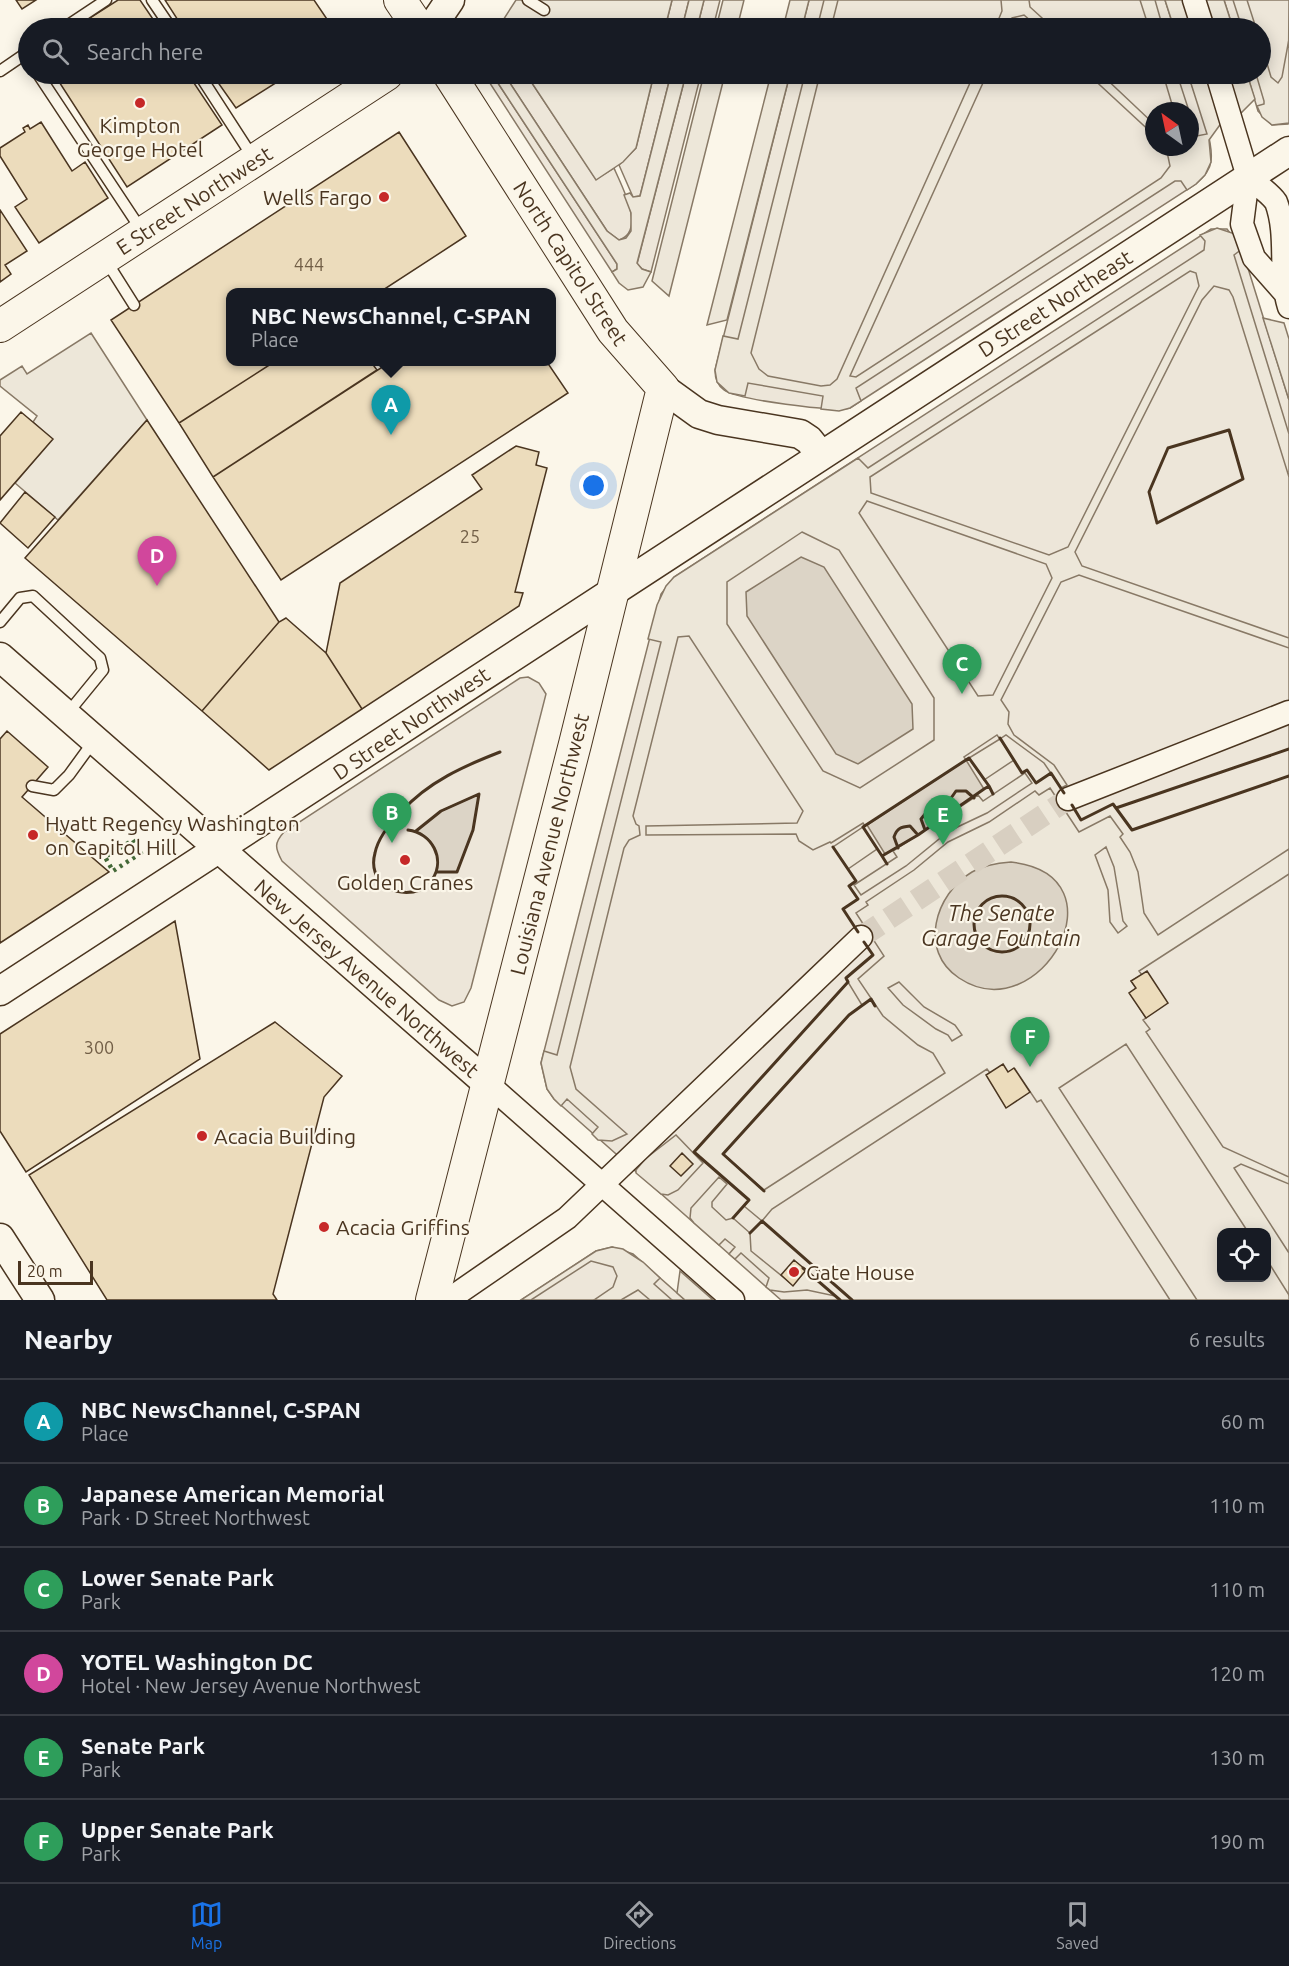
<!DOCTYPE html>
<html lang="en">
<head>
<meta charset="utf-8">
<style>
	:root { --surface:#171b24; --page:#20242c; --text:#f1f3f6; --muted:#9ea1a6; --line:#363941; --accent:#1a73e8 }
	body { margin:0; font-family:Ubuntu,sans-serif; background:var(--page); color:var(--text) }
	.controls { position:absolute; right:18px; bottom:18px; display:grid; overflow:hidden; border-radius:12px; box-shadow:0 3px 15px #0003 }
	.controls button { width:54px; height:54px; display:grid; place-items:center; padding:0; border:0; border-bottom:2px solid var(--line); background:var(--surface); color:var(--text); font:30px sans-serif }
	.compass { position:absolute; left:1145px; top:102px; width:54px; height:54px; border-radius:50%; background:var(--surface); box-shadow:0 3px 15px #0003; rotate:327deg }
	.scale { position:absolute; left:18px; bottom:15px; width:75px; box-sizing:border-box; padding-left:6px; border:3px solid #4a3520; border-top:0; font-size:16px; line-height:21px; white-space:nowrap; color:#4a3520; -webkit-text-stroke:4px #fbf6e9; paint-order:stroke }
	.you { position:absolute; left:594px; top:486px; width:21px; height:21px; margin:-15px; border:4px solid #fff; border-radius:50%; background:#1a73e8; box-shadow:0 0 0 9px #1a73e833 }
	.badge { display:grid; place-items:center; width:39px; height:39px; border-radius:50%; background:var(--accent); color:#fff; font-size:20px; font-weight:700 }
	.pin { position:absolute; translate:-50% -50px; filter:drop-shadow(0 2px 3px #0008) }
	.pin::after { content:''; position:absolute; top:32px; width:21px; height:18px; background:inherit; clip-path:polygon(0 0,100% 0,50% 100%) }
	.popup { position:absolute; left:226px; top:288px; width:330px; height:78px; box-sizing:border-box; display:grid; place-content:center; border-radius:12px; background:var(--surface); filter:drop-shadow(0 2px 4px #0005); font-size:20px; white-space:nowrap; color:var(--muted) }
	.popup b { font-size:22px; color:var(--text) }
	.popup::after { content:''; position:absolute; left:50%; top:100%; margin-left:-12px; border:12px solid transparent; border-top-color:var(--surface) }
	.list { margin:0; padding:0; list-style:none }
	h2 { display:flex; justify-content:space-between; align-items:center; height:78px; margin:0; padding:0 24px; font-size:26px }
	h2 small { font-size:20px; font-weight:400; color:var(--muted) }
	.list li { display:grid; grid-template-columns:39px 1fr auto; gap:18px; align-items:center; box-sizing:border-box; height:84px; padding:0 24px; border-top:2px solid var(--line) }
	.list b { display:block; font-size:22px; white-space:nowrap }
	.list p { margin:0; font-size:20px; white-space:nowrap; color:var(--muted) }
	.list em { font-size:20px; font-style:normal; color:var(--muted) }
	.icon { flex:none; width:33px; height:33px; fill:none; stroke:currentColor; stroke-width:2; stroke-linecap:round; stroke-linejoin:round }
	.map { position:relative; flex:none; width:1289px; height:1300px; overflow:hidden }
	.search { position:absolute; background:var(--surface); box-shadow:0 3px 15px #0003; left:18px; right:18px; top:18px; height:66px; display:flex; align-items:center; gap:15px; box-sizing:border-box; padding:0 21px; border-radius:33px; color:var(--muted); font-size:22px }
	.sheet { height:582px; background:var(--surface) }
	nav { display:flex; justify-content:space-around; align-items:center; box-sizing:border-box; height:84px; border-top:2px solid var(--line); background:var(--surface); font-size:16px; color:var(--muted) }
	nav a { display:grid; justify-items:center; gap:3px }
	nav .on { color:var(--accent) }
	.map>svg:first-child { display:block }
	.green { fill:#ede6d9; stroke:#887966; stroke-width:1.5; fill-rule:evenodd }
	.parking { fill:#ede7d9; stroke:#887966; stroke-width:1.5; fill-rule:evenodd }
	.water { fill:#dcd4c6; stroke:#887966; stroke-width:1.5 }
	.building { fill:#ecdcbc; stroke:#4a3520; stroke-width:1.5 }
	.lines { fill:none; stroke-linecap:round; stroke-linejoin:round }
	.minor-tunnel { stroke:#d8cfc1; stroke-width:22; stroke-dasharray:22 11; stroke-linecap:butt }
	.service-casing { stroke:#4a3520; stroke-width:13 }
	.minor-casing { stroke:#4a3520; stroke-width:25 }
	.tertiary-casing { stroke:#4a3520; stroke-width:31 }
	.secondary-casing { stroke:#4a3520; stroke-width:34 }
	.service { stroke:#fbf6e9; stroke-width:10 }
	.minor { stroke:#fbf6e9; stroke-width:22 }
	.tertiary { stroke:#fbf6e9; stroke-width:28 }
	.secondary { stroke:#fbf6e9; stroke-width:32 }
	.hedge { stroke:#436837; stroke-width:4.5; stroke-dasharray:3 4.5; stroke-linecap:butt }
	.wall { stroke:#4a3520; stroke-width:3 }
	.poi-dot { fill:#c62828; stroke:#fbf6e9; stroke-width:2 }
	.labels { text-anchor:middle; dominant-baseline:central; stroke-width:4.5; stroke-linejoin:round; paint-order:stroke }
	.number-label { font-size:18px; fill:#725f47 }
	.poi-label { font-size:21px; fill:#4a3520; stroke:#fbf6e9; text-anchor:start }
	.street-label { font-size:21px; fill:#4a3520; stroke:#fbf6e9 }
	.water-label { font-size:22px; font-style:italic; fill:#4a3520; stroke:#fbf6e9 }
</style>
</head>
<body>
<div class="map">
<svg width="1289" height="1300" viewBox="0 0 1289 1300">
	<rect width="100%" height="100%" fill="#fbf6e9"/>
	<path class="green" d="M 672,0 L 689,0 L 682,28 L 665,28 Z
		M 704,0 L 720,0 L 713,28 L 697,28 Z
		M 809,0 L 1165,0 L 1174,28 L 802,28 Z
		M 1224,0 L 1289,0 L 1288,124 L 1272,125 L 1258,111 L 1247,74 L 1260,74 L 1260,28 L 1233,28 Z
		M 484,74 L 492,74 L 617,264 L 617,269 L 612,272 Z
		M 504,74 L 526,74 L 596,179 L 614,168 C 621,185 647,231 619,240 L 607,231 Z
		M 654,74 L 671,74 L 640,196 L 633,197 L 619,165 L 636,148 Z
		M 686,74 L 701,74 L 651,272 L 642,269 L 637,264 Z
		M 790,74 L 1188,74 C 1195,96 1214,138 1211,161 C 1210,171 1203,178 1196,184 L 850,408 C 833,412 738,400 724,390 C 717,385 715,378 715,370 ZM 1154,111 L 1190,111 L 1190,147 L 1154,147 Z
		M 1211,229 L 1227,229 L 1242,249 L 1289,400 L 1289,1300 L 781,1300 L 554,1099 L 547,1089 L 541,1063 L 661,594 L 674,577 ZM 1222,1232 L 1266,1232 L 1266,1278 L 1222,1278 Z
		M 528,677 L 539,683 L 546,694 L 471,988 L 464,1002 L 452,1006 L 439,1000 L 282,861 C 275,848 274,843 284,832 L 520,678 Z
		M 612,1247 L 633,1254 L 685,1300 L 521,1300 L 596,1251 Z"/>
	<path class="parking" d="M 516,0 L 672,0 L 665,28 L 498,28 Z
		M 689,0 L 704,0 L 697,28 L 682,28 Z
		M 723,0 L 744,0 L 737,28 L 716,28 Z
		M 790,0 L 809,0 L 802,28 L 783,28 Z
		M 824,0 L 838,0 L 831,28 L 817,28 Z
		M 1001,0 L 1029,0 L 1030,7 L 1053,28 L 1039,28 L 1024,15 L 1012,18 L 1007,28 L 995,28 L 1002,11 Z
		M 1140,0 L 1155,0 L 1163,28 L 1149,28 Z
		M 1165,0 L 1184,0 L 1193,28 L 1174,28 Z
		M 1205,0 L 1224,0 L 1233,28 L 1214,28 Z
		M 1233,0 L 1247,0 L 1256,28 L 1242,28 Z
		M 1289,39 L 1289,123 L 1272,125 L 1262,117 L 1257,106 L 1264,104 L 1264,101 L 1256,74 L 1260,74 L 1261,43 L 1271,77 L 1278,83 L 1282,77 Z
		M 492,74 L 504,74 L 607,231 L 619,240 L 626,238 L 631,231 L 631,213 L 624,195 L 630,193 L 633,197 L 640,196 L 671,74 L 686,74 L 637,263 L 642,269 L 651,272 L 643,287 L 628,290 L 619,283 L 612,272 L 617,269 L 617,264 Z
		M 526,74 L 654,74 L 636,148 L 623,162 L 596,180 Z
		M 704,74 L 725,74 L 669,296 L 652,281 Z
		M 771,74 L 790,74 L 727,320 L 707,325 Z
		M 805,74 L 820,74 L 751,353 L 759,369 L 768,376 L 821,386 L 830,385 L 837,379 L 974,74 L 987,74 L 850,376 L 856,377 L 1161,178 L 1170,166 L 1166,147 L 1190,147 L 1190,114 L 1197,136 L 1207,134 L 1188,74 L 1207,74 L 1222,122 L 1209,140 L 1211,162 L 1205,175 L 1196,184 L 1187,190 L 1181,181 L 1175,181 L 856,388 L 861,401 L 850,408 L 839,411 L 821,409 L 823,396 L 748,383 L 745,396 L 729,393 L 717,382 L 715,370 L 723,336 L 738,339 Z
		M 1088,74 L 1101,74 L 1154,124 L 1154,135 Z
		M 1163,74 L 1177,74 L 1189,111 L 1174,111 Z
		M 1228,74 L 1247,74 L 1255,99 L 1240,114 Z
		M 1217,228 L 1235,234 L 1242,249 L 1234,255 L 1289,434 L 1289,477 L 1233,297 L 1229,290 L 1214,286 L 1202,300 L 1075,552 L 1082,566 L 1289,638 L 1289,648 L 1079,575 L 1061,582 L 1001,700 L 1009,712 L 1008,724 L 1014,735 L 1054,765 L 1067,785 L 1061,788 L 1044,763 L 1006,735 L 1000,739 L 1014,760 L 984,780 L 969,758 L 1000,739 L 997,735 L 964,757 L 966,760 L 865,826 L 863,823 L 831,843 L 830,842 L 813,850 L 799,841 L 796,834 L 646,835 L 646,826 L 797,823 L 803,811 L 689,636 L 678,637 L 633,816 L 636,824 L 639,826 L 640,835 L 629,840 L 624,848 L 570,1067 L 576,1089 L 627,1134 L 612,1141 L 598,1140 L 592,1134 L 598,1127 L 567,1099 L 561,1106 L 554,1099 L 547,1089 L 541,1063 L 544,1051 L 557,1055 L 661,642 L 648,639 L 657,605 L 666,586 L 674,577 L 858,458 L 868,468 L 1204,250 L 1205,241 L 1200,235 ZM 1190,271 L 1196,273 L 1199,286 L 1068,547 L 1049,555 L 871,493 L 870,477 ZM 867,501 L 1046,564 L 1052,578 L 993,695 L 978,696 L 859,513 ZM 802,532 L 839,550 L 934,698 L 934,740 L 860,788 L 823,771 L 727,624 L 727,582 Z
		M 1263,318 L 1284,323 L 1289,339 L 1289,400 Z
		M 91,333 L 147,420 L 58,520 L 15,483 L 52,439 L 33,422 L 37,416 L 0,386 L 0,380 L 22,366 L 27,374 Z
		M 1025,773 L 1032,783 L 987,813 L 949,831 L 906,866 L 861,895 L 854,885 L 897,857 L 893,851 L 978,795 L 983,801 Z
		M 1050,788 L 1079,832 L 1110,816 L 1123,834 L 1120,837 L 1130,852 L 1138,872 L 1144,913 L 1158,935 L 1289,849 L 1289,874 L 1139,971 L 1142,975 L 1131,981 L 1136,988 L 1130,993 L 1146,1018 L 1143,1020 L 1150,1029 L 1146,1032 L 1223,1147 L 1289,1177 L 1289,1184 L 1241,1164 L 1234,1168 L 1289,1253 L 1289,1295 L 1267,1260 L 1266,1232 L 1248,1232 L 1126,1044 L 1059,1088 L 1197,1300 L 1170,1300 L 1041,1100 L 1037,1102 L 1015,1069 L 1008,1072 L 990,1073 L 987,1069 L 772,1209 L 762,1221 L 744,1206 L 749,1200 L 694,1152 L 848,982 L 862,1005 L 849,1015 L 723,1154 L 764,1190 L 945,1073 L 933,1053 L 918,1045 L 883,1016 L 858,979 L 884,956 L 856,913 L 868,905 L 866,902 L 914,870 L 948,842 L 989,822 L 1035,791 L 1039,795 ZM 1106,847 L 1114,867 L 1123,921 L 1127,926 L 1118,933 L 1110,922 L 1108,890 L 1095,855 ZM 899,982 L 924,1007 L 955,1025 L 962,1035 L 952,1041 L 948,1035 L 936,1029 L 903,1005 L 888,988 Z
		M 863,827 L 877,849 L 848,869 L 833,847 Z
		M 676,1135 L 703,1163 L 678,1190 L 668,1195 L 661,1194 L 636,1173 L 636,1170 L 645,1159 Z
		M 719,1177 L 727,1184 L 712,1202 L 712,1207 L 726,1220 L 733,1218 L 750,1233 L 751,1251 L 793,1285 L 806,1270 L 835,1296 L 807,1290 L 784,1292 L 770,1290 L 766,1287 L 769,1278 L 741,1253 L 735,1259 L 729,1254 L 735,1247 L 725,1239 L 719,1245 L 694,1223 L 690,1218 L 691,1208 Z
		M 612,1247 L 623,1249 L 643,1262 L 660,1278 L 654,1284 L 672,1300 L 650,1300 L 638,1290 L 621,1300 L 594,1300 L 613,1287 L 617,1276 L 613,1267 L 591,1261 L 531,1300 L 521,1300 L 596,1251 Z
		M 680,1271 L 713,1300 L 685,1300 L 677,1293 Z"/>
	<path class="water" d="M 801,557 L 824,567 L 912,704 L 913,729 L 858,764 L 836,754 L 747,616 L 746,592 Z
		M 966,760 L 984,789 L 918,835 L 885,854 L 867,825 Z
		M 479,794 L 473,830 L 457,872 L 437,872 C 440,854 433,838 416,831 L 441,811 Z
		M 1011,862 C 1128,875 1040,1032 959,978 C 918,951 935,894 972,872 C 984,865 997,863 1011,862 Z"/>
	<path class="building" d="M 16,0 L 36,0 L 22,9 Z
		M 118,0 L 140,0 L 159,28 L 74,28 Z
		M 165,0 L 314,0 L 333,28 L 183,28 Z
		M 54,74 L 188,74 L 222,125 L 127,187 Z
		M 212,74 L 290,74 L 236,108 Z
		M 41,122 L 72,171 L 85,162 L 108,198 L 39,243 L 15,207 L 27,199 L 0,156 L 0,148 L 25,132 L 23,128 L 28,125 L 30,129 Z
		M 399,132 L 466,236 L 380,292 L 231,292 L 231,362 L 274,362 L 179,423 L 111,320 Z
		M 0,210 L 27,251 L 5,265 L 11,274 L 0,282 Z
		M 274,362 L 371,362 L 377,370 L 213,477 L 179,423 Z
		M 390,362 L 547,362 L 568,393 L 281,580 L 213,477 Z
		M 21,412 L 53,439 L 0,500 L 0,436 Z
		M 147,420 L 279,622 L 202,711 L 25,558 Z
		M 516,446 L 539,452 L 536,465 L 547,468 L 515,592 L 523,593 L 519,606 L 362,709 L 326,653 L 340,583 L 482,489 L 472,475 Z
		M 25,492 L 55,517 L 28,548 L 0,523 Z
		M 286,618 L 326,653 L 362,709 L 269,770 L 202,711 L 279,622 Z
		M 7,731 L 48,767 L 22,797 L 109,872 L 0,943 L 0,739 Z
		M 175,921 L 200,1059 L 26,1172 L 0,1131 L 0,1034 Z
		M 1147,971 L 1168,1003 L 1146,1018 L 1129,993 L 1136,988 L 1131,981 Z
		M 275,1022 L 342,1076 L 324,1097 L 273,1294 L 277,1300 L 107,1300 L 29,1175 Z
		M 1003,1064 L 1008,1072 L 1014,1068 L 1030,1092 L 1006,1108 L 986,1075 Z
		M 682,1153 L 693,1164 L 681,1176 L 670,1166 Z
		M 794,1260 L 806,1270 L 793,1286 L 781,1275 Z"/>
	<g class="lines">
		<path class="minor-tunnel" d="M 861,937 L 1068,799"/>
		<defs>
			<path id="service" d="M 152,0 L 171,28
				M 528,0 L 544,10
				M 64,28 L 106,0
				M 0,71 L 28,52
				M 38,74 L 142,231
				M 199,74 L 254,159
				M 105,259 L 134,305
				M 0,622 L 20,598 L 33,596 L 100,658 L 103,670 L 67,714
				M 32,786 L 54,790 L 69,775 L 93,742"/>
			<path id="minor" d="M 1194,0 L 1203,28
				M 1217,74 L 1248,177 L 1242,224 L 1254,258 L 1284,292
				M 1248,177 C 1256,184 1270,193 1276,202 C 1289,237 1278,272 1289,307
				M 1068,799 L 1289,712
				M 488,1084 L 733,1300
				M 448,1300 L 567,1218 L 861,937"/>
			<path id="tertiary" d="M 431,28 L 450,0
				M 663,388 L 699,414 L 718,420 L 800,434 L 809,440 L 821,455
				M 0,657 L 488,1084
				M 0,991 L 1289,151
				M 0,1238 L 40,1300"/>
			<path id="secondary" d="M 400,0 L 419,28
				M 0,326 L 387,74
				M 432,1300 L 575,744 L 663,388 L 613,331 L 449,74"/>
		</defs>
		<use href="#service" class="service-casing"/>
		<use href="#minor" class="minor-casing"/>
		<use href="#tertiary" class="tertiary-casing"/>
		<use href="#secondary" class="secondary-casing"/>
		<use href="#service" class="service"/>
		<use href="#minor" class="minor"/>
		<use href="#tertiary" class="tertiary"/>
		<use href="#secondary" class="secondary"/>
		<path class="hedge" d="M 133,840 L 141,853 L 113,871 L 105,857 Z"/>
		<path class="wall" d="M 1229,430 L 1243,479 L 1157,523 L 1149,492 L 1168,448 Z
			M 1000,738 L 1022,773 L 1027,770 L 1036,783 L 1051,773 L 1064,793
			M 1072,805 L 1081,820 L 1113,804 L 1132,830 L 1289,776
			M 1116,808 L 1289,749
			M 953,812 L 949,801 L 956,791 L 966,791 L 974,798
			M 408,830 C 432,833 446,859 432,880
			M 925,830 L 921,819 L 930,808 L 939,808 L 947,816
			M 416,831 L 441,811 L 479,794 L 473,830 L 457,872 L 437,872
			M 833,847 L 856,881 L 849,886 L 858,899 L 843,909 L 858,932
			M 898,848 L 894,837 C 897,828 901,827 910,826 L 918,835
			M 882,856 L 863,827 L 969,758 L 989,786
			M 887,864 L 882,856 L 918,835 L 984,789 L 989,786 L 993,794
			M 420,890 C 395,899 367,882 375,853 C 378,838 391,822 402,811 C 428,782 464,766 500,752
			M974 924a28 28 0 1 1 56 0a28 28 0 1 1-56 0Z
			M 764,1191 L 723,1154 L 849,1015 L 871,999 L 875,1006
			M 733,1218 L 749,1200 L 694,1152 L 848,982 L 846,978 L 873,955 L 864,942
			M 750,1233 L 762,1221 L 852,1300
			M 803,1268 L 840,1300"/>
	</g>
	<g class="poi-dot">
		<circle cx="140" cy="103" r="6"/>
		<circle cx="384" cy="197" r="6"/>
		<circle cx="33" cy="835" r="6"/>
		<circle cx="405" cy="860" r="6"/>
		<circle cx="202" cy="1136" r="6"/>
		<circle cx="324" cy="1227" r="6"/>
		<circle cx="794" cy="1272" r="6"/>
	</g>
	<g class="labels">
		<g class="number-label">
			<text x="309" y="264">444</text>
			<text x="470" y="536">25</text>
			<text x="99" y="1047">300</text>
		</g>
		<g class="poi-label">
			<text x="140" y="125" text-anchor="middle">Kimpton<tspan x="140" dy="24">George Hotel</tspan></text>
			<text x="372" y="197" text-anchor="end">Wells Fargo</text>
			<text x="45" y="823">Hyatt Regency Washington<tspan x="45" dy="24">on Capitol Hill</tspan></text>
			<text x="405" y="882" text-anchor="middle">Golden Cranes</text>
			<text x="214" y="1136">Acacia Building</text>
			<text x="336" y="1227">Acacia Griffins</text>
			<text x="806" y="1272">Gate House</text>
		</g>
		<g class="street-label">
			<text transform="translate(194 200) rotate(-33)">E Street Northwest</text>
			<text transform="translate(571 263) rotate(57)">North Capitol Street</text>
			<text transform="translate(1055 303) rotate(-33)">D Street Northeast</text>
			<text transform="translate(411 723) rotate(-34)">D Street Northwest</text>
			<text transform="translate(549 844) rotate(-76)">Louisiana Avenue Northwest</text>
			<text transform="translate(367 978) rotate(41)">New Jersey Avenue Northwest</text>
		</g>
		<g class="water-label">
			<text x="1001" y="912">The Senate<tspan x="1001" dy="25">Garage Fountain</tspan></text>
		</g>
	</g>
</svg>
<div class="controls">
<button><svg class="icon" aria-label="locate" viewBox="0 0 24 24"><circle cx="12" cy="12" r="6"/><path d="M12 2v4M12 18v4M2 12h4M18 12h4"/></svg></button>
</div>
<svg class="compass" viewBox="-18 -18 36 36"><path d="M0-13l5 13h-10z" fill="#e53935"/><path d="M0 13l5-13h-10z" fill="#9ea1a6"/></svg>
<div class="scale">20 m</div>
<div class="you"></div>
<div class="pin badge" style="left:391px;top:435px;background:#0f9aa8">A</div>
<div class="popup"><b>NBC NewsChannel, C-SPAN</b>Place</div>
<div class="pin badge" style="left:392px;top:843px;background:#2e9e5b">B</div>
<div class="pin badge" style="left:962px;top:694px;background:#2e9e5b">C</div>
<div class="pin badge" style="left:157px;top:586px;background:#d1479c">D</div>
<div class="pin badge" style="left:943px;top:845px;background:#2e9e5b">E</div>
<div class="pin badge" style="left:1030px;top:1067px;background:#2e9e5b">F</div>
<div class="search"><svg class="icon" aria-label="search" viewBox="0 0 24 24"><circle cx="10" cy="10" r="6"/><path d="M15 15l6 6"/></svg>Search here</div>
</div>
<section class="sheet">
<h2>Nearby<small>6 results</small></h2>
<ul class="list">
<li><span class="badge" style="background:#0f9aa8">A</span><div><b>NBC NewsChannel, C-SPAN</b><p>Place</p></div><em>60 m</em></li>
<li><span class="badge" style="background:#2e9e5b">B</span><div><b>Japanese American Memorial</b><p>Park · D Street Northwest</p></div><em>110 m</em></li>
<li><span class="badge" style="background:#2e9e5b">C</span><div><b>Lower Senate Park</b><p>Park</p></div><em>110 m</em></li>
<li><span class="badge" style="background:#d1479c">D</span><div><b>YOTEL Washington DC</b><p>Hotel · New Jersey Avenue Northwest</p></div><em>120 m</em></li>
<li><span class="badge" style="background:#2e9e5b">E</span><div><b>Senate Park</b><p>Park</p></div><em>130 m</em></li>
<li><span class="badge" style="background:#2e9e5b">F</span><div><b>Upper Senate Park</b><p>Park</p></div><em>190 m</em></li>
</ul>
</section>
<nav>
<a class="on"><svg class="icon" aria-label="map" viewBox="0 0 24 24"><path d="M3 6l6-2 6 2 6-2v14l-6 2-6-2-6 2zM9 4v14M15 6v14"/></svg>Map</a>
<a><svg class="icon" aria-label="directions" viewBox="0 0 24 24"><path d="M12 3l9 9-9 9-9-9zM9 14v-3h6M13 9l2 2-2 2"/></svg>Directions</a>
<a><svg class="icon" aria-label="saved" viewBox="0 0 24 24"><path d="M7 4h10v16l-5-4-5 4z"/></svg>Saved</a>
</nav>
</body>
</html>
